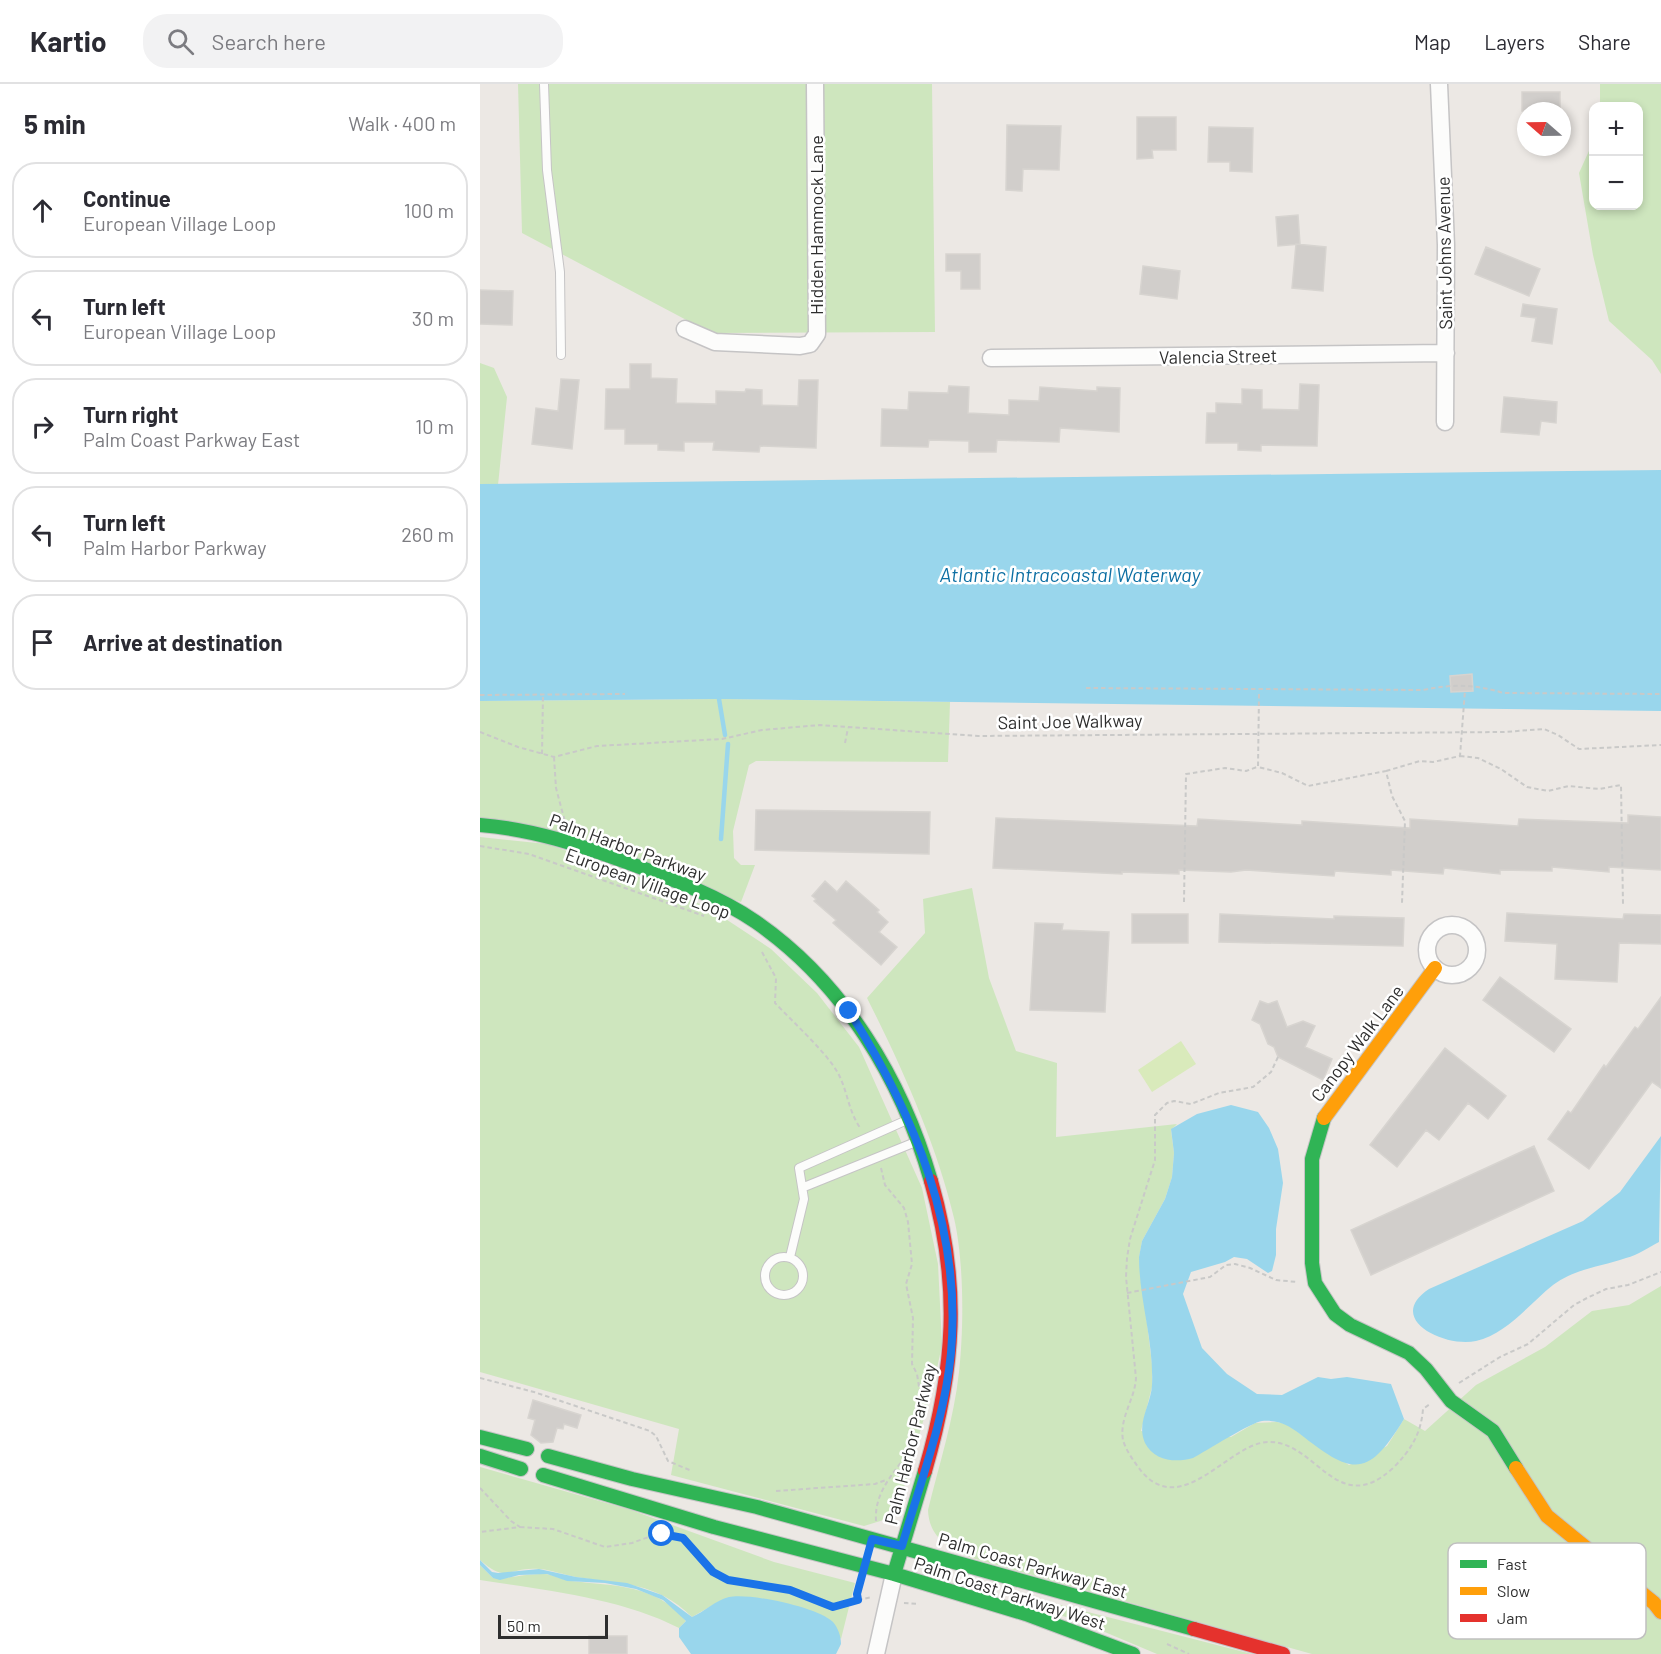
<!DOCTYPE html>
<html lang="en">
<head>
<meta charset="utf-8">
<style>
	:root { --surface:#fff; --page:#f2f2f3; --text:#2b2b33; --muted:#7c7c81; --line:#e1e1e2 }
	body { margin:0; font-family:Barlow,sans-serif; background:var(--page); color:var(--text) }
	.controls { position:absolute; right:18px; top:18px; display:grid; overflow:hidden; border-radius:12px; box-shadow:0 3px 9px #0003 }
	.controls button { width:54px; height:54px; display:grid; place-items:center; padding:0; border:0; border-bottom:2px solid var(--line); background:var(--surface); color:var(--text); font:30px sans-serif }
	.compass { position:absolute; left:1037px; top:18px; width:54px; height:54px; border-radius:50%; background:var(--surface); box-shadow:0 3px 9px #0003; rotate:290deg }
	.scale { position:absolute; left:18px; bottom:15px; width:110px; box-sizing:border-box; padding-left:6px; border:3px solid #2e2e2e; border-top:0; font-size:16px; line-height:21px; white-space:nowrap; color:#2e2e2e; -webkit-text-stroke:4px #fff; paint-order:stroke }
	.stop { position:absolute; width:18px; height:18px; margin:-14px; border:4px solid #1a73e8; border-radius:50%; background:#fff }
	.stop.end { background:#1a73e8; border-color:#fff; box-shadow:0 2px 6px #0008 }
	.list { margin:0; padding:0; list-style:none }
	h2 { display:flex; justify-content:space-between; align-items:center; height:78px; margin:0; padding:0 24px; font-size:26px }
	h2 small { font-size:20px; font-weight:400; color:var(--muted) }
	.list li { display:grid; grid-template-columns:39px 1fr auto; gap:18px; align-items:center; box-sizing:border-box; height:96px; margin:0 12px 12px; padding:0 12px; border:2px solid var(--line); border-radius:24px }
	.list b { display:block; font-size:22px; white-space:nowrap }
	.list p { margin:0; font-size:20px; white-space:nowrap; color:var(--muted) }
	.list em { font-size:20px; font-style:normal; color:var(--muted) }
	.icon { flex:none; width:33px; height:33px; fill:none; stroke:currentColor; stroke-width:2; stroke-linecap:round; stroke-linejoin:round }
	.map { position:relative; flex:none; width:1181px; height:1570px; overflow:hidden }
	header { display:flex; align-items:center; gap:36px; box-sizing:border-box; height:84px; padding:0 30px; background:var(--surface); border-bottom:2px solid var(--line) }
	header strong { font-size:28px }
	nav { display:flex; gap:33px; margin-inline-start:auto; font-size:21px }
	.search { width:420px; height:54px; background:var(--page); display:flex; align-items:center; gap:15px; box-sizing:border-box; padding:0 21px; border-radius:24px; color:var(--muted); font-size:22px }
	main { display:flex }
	aside { flex:1; background:var(--surface) }
	.map>svg:first-child { display:block }
	.green { fill:#cee6be }
	.pitch { fill:#d9eabb }
	.water { fill:#99d6ec }
	.lines { fill:none; stroke-linecap:round; stroke-linejoin:round }
	.stream { stroke:#99d6ec; stroke-width:4.5 }
	.building { fill:#d1cecb; stroke:#d7d4d0; stroke-width:1.5 }
	.lane-casing { stroke:#c5c4c5; stroke-width:10 }
	.street-casing { stroke:#c5c4c5; stroke-width:19 }
	.fast-casing { stroke:#c5c4c5; stroke-width:16 }
	.slow-casing { stroke:#c5c4c5; stroke-width:16 }
	.jam-casing { stroke:#c5c4c5; stroke-width:16 }
	.path { stroke:#c9c9c8; stroke-width:2; stroke-dasharray:4.5 3; stroke-linecap:butt }
	.lane { stroke:#fcfcfb; stroke-width:8 }
	.street { stroke:#fcfcfb; stroke-width:16 }
	.fast { stroke:#30b455; stroke-width:14 }
	.slow { stroke:#ff9f0a; stroke-width:14 }
	.jam { stroke:#e5322d; stroke-width:14 }
	.route { stroke:#1a73e8; stroke-width:8 }
	.labels { text-anchor:middle; dominant-baseline:central; stroke-width:5; stroke-linejoin:round; paint-order:stroke }
	.street-label { font-size:18px; fill:#2e2e2e; stroke:#fff }
	.water-label { font-size:20px; font-style:italic; fill:#0d6fa3; stroke:#fff }
	.key { fill:#fff; stroke:#c0c0c0; stroke-width:1.5 }
	.key-label { font-size:16px; fill:#2e2e2e }
</style>
</head>
<body>
<header>
<strong>Kartio</strong>
<div class="search"><svg class="icon" aria-label="search" viewBox="0 0 24 24"><circle cx="10" cy="10" r="6"/><path d="M15 15l6 6"/></svg>Search here</div>
<nav><a>Map</a><a>Layers</a><a>Share</a></nav>
</header>
<main>
<aside>
<h2>5 min<small>Walk · 400 m</small></h2>
<ul class="list">
<li><svg class="icon" aria-label="ahead" viewBox="0 0 24 24"><path d="M12 20V5M6 11l6-6 6 6"/></svg><div><b>Continue</b><p>European Village Loop</p></div><em>100 m</em></li>
<li><svg class="icon" aria-label="left" viewBox="0 0 24 24"><path d="M17 20v-9H6M10 6l-5 5 5 5"/></svg><div><b>Turn left</b><p>European Village Loop</p></div><em>30 m</em></li>
<li><svg class="icon" aria-label="right" viewBox="0 0 24 24"><path d="M7 20v-9h11M14 6l5 5-5 5"/></svg><div><b>Turn right</b><p>Palm Coast Parkway East</p></div><em>10 m</em></li>
<li><svg class="icon" aria-label="left" viewBox="0 0 24 24"><path d="M17 20v-9H6M10 6l-5 5 5 5"/></svg><div><b>Turn left</b><p>Palm Harbor Parkway</p></div><em>260 m</em></li>
<li><svg class="icon" aria-label="arrive" viewBox="0 0 24 24"><path d="M6 21V4h12l-3 4 3 4H6"/></svg><div><b>Arrive at destination</b></div></li>
</ul>
</aside>
<div class="map">
<svg width="1181" height="1570" viewBox="0 0 1181 1570">
	<rect width="100%" height="100%" fill="#ece8e4"/>
	<path class="green" d="M 38,0 L 452,0 L 455,248 L 231,249 L 42,149 Z
		M 1120,0 L 1181,0 L 1181,290 L 1172,276 L 1129,237 L 1113,171 L 1099,89 L 1113,58 L 1114,122 L 1158,122 L 1158,22 L 1120,22 Z
		M 0,279 L 14,284 L 27,313 L 18,401 L 0,400 Z
		M 239,615 L 470,618 L 468,678 L 276,677 L 269,681 L 253,747 L 254,774 L 261,781 L 275,781 L 261,818 L 0,734 L 0,617 Z
		M 0,753 L 67,760 L 150,789 L 229,824 L 291,865 L 337,909 L 379,963 L 442,1104 L 458,1180 L 462,1261 L 453,1303 L 418,1424 L 410,1434 L 384,1442 L 191,1391 L 199,1345 L 0,1288 Z
		M 492,804 L 509,894 L 536,967 L 577,979 L 576,1053 L 697,1040 L 691,1046 L 694,1069 L 692,1093 L 685,1115 L 662,1157 L 659,1174 L 672,1280 L 672,1303 L 661,1347 L 751,1353 L 775,1339 L 797,1338 L 811,1341 L 819,1349 L 869,1381 L 907,1362 L 924,1335 L 945,1347 L 996,1301 L 1065,1263 L 1112,1227 L 1149,1221 L 1181,1202 L 1181,1570 L 832,1570 L 492,1474 C 469,1464 449,1454 448,1426 C 459,1381 474,1335 479,1288 C 484,1244 484,1177 474,1134 C 457,1061 421,981 387,914 L 445,849 L 443,815 Z
		M 0,1383 L 151,1426 L 294,1478 L 375,1499 L 361,1555 L 347,1534 L 310,1521 L 240,1517 L 212,1533 C 176,1497 142,1501 96,1493 C 84,1491 72,1486 60,1485 C 27,1482 29,1501 0,1476 Z
		M 0,1481 L 13,1494 C 31,1495 46,1489 64,1490 C 73,1490 82,1496 91,1497 C 134,1502 176,1500 206,1537 L 199,1544 C 141,1514 64,1506 0,1496 Z
		M 565,1517 L 772,1570 L 677,1570 L 601,1538 L 562,1525 Z"/>
	<path class="pitch" d="M 701,957 L 716,980 L 672,1008 L 658,986 Z"/>
	<path class="water" d="M 1181,386 L 1181,627 L 239,615 L 0,617 L 0,400 Z
		M 751,1021 L 778,1028 L 789,1044 L 798,1065 L 803,1099 L 796,1145 L 796,1171 L 792,1187 L 788,1189 L 767,1175 L 754,1173 L 745,1178 L 711,1188 L 703,1210 L 722,1264 L 747,1290 L 777,1310 L 802,1311 L 838,1293 L 851,1295 L 867,1293 L 911,1300 L 924,1335 C 888,1394 873,1392 820,1350 C 808,1341 799,1336 782,1337 C 772,1338 726,1367 713,1374 C 696,1379 674,1377 665,1359 C 656,1339 671,1321 672,1301 C 674,1257 659,1216 659,1173 L 662,1157 L 685,1115 L 692,1093 L 694,1069 L 691,1045 L 717,1030 Z
		M 1181,1052 L 1179,1158 C 1169,1163 1158,1171 1146,1174 C 1121,1183 1096,1184 1073,1201 C 1049,1220 1027,1250 996,1257 C 965,1264 904,1235 949,1205 L 1103,1137 L 1140,1108 Z
		M 0,1476 L 12,1488 L 18,1489 L 59,1485 L 96,1493 L 147,1499 L 182,1511 L 212,1533 C 224,1528 236,1516 249,1513 C 271,1509 337,1523 353,1538 C 358,1544 361,1552 361,1560 L 356,1570 L 211,1570 L 199,1553 L 199,1544 L 206,1537 L 183,1516 L 156,1505 L 125,1499 L 87,1497 L 67,1490 L 39,1491 L 20,1496 L 13,1494 L 0,1481 Z"/>
	<g class="lines">
		<path class="stream" d="M 239,615 L 245,651
			M 241,755 L 248,660"/>
	</g>
	<path class="building" d="M 1042,8 L 1080,8 L 1080,27 L 1042,27 Z
		M 657,33 L 696,33 L 696,66 L 672,66 L 673,74 L 657,75 Z
		M 527,41 L 581,42 L 579,86 L 543,85 L 542,107 L 526,106 Z
		M 729,43 L 773,44 L 772,88 L 750,87 L 750,78 L 728,78 Z
		M 818,131 L 820,160 L 798,162 L 796,133 Z
		M 816,160 L 846,163 L 843,207 L 812,204 Z
		M 1006,163 L 1060,185 L 1049,212 L 995,190 Z
		M 466,170 L 500,170 L 500,205 L 481,205 L 481,187 L 466,187 Z
		M 663,182 L 700,187 L 697,215 L 660,210 Z
		M 0,206 L 33,207 L 32,241 L 0,240 Z
		M 1043,220 L 1077,225 L 1072,260 L 1052,257 L 1056,234 L 1041,232 Z
		M 150,280 L 171,280 L 171,294 L 197,295 L 196,319 L 236,320 L 236,307 L 265,308 L 266,305 L 282,306 L 282,321 L 318,322 L 319,296 L 338,296 L 336,364 L 280,362 L 279,368 L 233,366 L 234,358 L 204,358 L 204,367 L 178,366 L 178,360 L 145,360 L 145,345 L 125,345 L 126,305 L 150,305 Z
		M 81,295 L 99,296 L 92,365 L 52,360 L 56,324 L 78,327 Z
		M 820,300 L 839,301 L 837,362 L 781,361 L 781,367 L 758,366 L 758,359 L 726,359 L 727,329 L 736,329 L 736,319 L 762,320 L 762,305 L 782,306 L 782,325 L 819,326 Z
		M 469,302 L 489,303 L 488,329 L 529,331 L 529,316 L 559,317 L 560,303 L 617,307 L 617,303 L 640,304 L 639,348 L 580,344 L 579,358 L 517,356 L 516,368 L 489,368 L 489,357 L 449,356 L 448,363 L 401,362 L 402,325 L 428,326 L 429,308 L 468,309 Z
		M 1024,313 L 1077,318 L 1076,339 L 1061,337 L 1059,351 L 1021,348 Z
		M 992,590 L 993,607 L 971,608 L 970,592 Z
		M 276,726 L 450,728 L 449,770 L 275,766 Z
		M 1148,731 L 1181,733 L 1181,786 L 1129,783 L 1129,788 L 1072,783 L 1072,787 L 1020,786 L 1020,790 L 964,784 L 963,790 L 911,786 L 911,791 L 855,787 L 854,792 L 766,786 L 751,788 L 699,786 L 699,790 L 642,788 L 642,790 L 513,784 L 516,734 L 717,742 L 718,735 L 822,741 L 822,737 L 930,744 L 930,735 L 1038,742 L 1039,735 L 1148,739 Z
		M 345,797 L 357,808 L 366,797 L 399,826 L 397,828 L 408,838 L 399,848 L 417,863 L 401,881 L 353,839 L 356,836 L 334,817 L 336,815 L 332,812 Z
		M 1027,829 L 1143,835 L 1144,830 L 1181,831 L 1181,860 L 1139,859 L 1137,898 L 1075,895 L 1077,860 L 1025,857 Z
		M 652,830 L 708,830 L 708,859 L 652,859 Z
		M 740,830 L 854,835 L 854,832 L 924,834 L 923,862 L 739,858 Z
		M 555,839 L 583,840 L 582,846 L 629,848 L 625,928 L 550,926 Z
		M 1020,893 L 1091,945 L 1074,968 L 1003,916 Z
		M 1181,913 L 1181,1004 L 1172,998 L 1109,1085 L 1068,1055 L 1088,1027 L 1091,1029 L 1124,981 L 1126,983 L 1155,943 L 1158,945 Z
		M 780,917 L 788,920 L 797,917 L 807,943 L 823,937 L 835,942 L 825,963 L 852,975 L 843,996 L 798,973 L 794,963 L 788,960 L 780,940 L 772,936 Z
		M 965,964 L 1026,1012 L 1008,1035 L 988,1019 L 959,1056 L 946,1046 L 917,1083 L 890,1061 Z
		M 1054,1062 L 1074,1107 L 891,1191 L 871,1146 Z
		M 53,1316 L 101,1331 L 97,1344 L 84,1340 L 83,1345 L 77,1344 L 73,1358 L 61,1359 L 51,1351 L 55,1336 L 48,1334 Z
		M 109,1552 L 147,1552 L 147,1570 L 109,1570 Z"/>
	<g class="lines">
		<defs>
			<path id="lane" d="M 64,0 L 67,86 L 80,188 L 81,271
				M 324,1103 L 438,1057
				M285 1192a19 19 0 1 1 38 0a19 19 0 1 1-38 0Z
				M 310,1173 L 324,1115 L 319,1084 L 427,1036"/>
			<path id="street" d="M 959,0 L 966,161 L 965,338
				M 205,245 L 235,258 L 320,262 L 330,260 L 337,250 L 335,0
				M 511,274 L 966,269
				M947 866a25 25 0 1 1 50 0a25 25 0 1 1-50 0Z
				M 396,1570 L 414,1490"/>
			<path id="fast" d="M 0,741 C 52,745 100,761 149,779 C 192,795 238,812 276,838 C 364,899 422,996 451,1097
				M 844,1034 L 832,1075 L 832,1179 L 835,1199 L 855,1230 L 870,1241 L 929,1269 L 946,1285 L 971,1317 L 1013,1347 L 1036,1384
				M 0,1353 L 47,1365
				M 0,1372 L 41,1385
				M 68,1372 L 152,1395 L 277,1423 L 714,1545
				M 63,1391 L 234,1443 L 414,1490 L 546,1530 L 653,1570
				M 414,1490 L 445,1387"/>
			<path id="slow" d="M 844,1034 L 955,884
				M 1036,1384 L 1067,1432 L 1174,1519 L 1181,1528"/>
			<path id="jam" d="M 445,1387 C 475,1284 481,1201 451,1097
				M 714,1545 L 803,1570"/>
		</defs>
		<use href="#lane" class="lane-casing"/>
		<use href="#street" class="street-casing"/>
		<use href="#fast" class="fast-casing"/>
		<use href="#slow" class="slow-casing"/>
		<use href="#jam" class="jam-casing"/>
		<path class="path" d="M 606,604 L 943,606 C 971,600 996,600 1023,609 L 1181,610
			M 779,610 L 778,683 L 802,689 L 828,702 L 906,687 L 912,712 L 925,737 L 922,819
			M 0,611 L 145,610
			M 0,648 L 38,663 L 74,673 L 117,662 L 242,655 L 282,646 L 340,641 L 498,652 L 1024,648 L 1064,645 L 1078,651 L 1099,665 L 1181,661
			M 365,659 L 368,644
			M 62,670 L 63,610
			M 980,672 L 998,674 L 1021,685 L 1047,703 L 1068,707 L 1089,702 L 1119,705 L 1141,701 L 1143,820
			M 74,673 L 76,704 L 85,738
			M 906,687 L 940,677 L 953,678 L 980,672 L 985,606
			M 0,762 L 49,770 L 224,832
			M 704,818 L 706,690 L 745,684 L 766,687 L 777,683
			M 282,868 L 296,894 L 295,919 C 313,938 346,968 358,989 C 368,1008 368,1027 381,1045
			M 798,973 L 791,988 L 773,1003 L 739,1009 L 711,1020 L 694,1017 L 687,1019 L 675,1031 L 675,1076 L 650,1155 L 647,1174 L 646,1193 L 656,1294 C 655,1315 639,1334 643,1356 C 646,1367 655,1379 662,1388 C 703,1435 749,1359 788,1358 C 836,1356 857,1436 913,1384 C 931,1366 941,1350 943,1325 L 950,1320
			M 401,1084 L 405,1101 L 424,1124 L 428,1138 L 432,1180 L 426,1200 L 433,1234 L 432,1280 L 437,1290 L 442,1321
			M 647,1209 L 730,1193 L 746,1181 L 755,1180 L 770,1184 L 796,1196 L 817,1198
			M 0,1294 L 54,1308 L 170,1347 L 176,1352 L 188,1377 L 212,1387
			M 979,1299 L 1020,1273 L 1048,1260 L 1094,1221 L 1107,1214 L 1126,1205 L 1148,1201 L 1181,1188
			M 0,1404 L 31,1437 L 40,1443 L 0,1448
			M 296,1407 L 395,1400 L 406,1396
			M 396,1437 C 394,1408 414,1389 430,1366
			M 40,1443 L 73,1445 L 125,1463 L 152,1459 L 174,1451 L 190,1451
			M 204,1455 L 233,1488 L 248,1496 L 310,1506 L 353,1523 L 378,1516 L 379,1500
			M 378,1516 L 392,1513
			M 424,1519 L 439,1520
			M 687,1560 L 709,1570"/>
		<use href="#lane" class="lane"/>
		<use href="#street" class="street"/>
		<use href="#fast" class="fast"/>
		<use href="#slow" class="slow"/>
		<use href="#jam" class="jam"/>
	</g>
	<g class="lines">
		<path class="route" d="M 182,1450 L 203,1454 L 233,1488 L 248,1496 L 310,1506 L 353,1523 L 378,1516 L 377,1510 L 392,1455 L 422,1462 C 440,1399 465,1334 471,1269 C 482,1145 434,1029 369,927"/>
	</g>
	<g class="labels">
		<g class="street-label">
			<text transform="translate(336 141) rotate(-90)">Hidden Hammock Lane</text>
			<text transform="translate(964 169) rotate(-91)">Saint Johns Avenue</text>
			<text transform="translate(738 272) rotate(-1)">Valencia Street</text>
			<text transform="translate(590 637) rotate(-1)">Saint Joe Walkway</text>
			<text transform="translate(148 763) rotate(20)">Palm Harbor Parkway</text>
			<text transform="translate(168 799) rotate(20)">European Village Loop</text>
			<text transform="translate(877 959) rotate(-53)">Canopy Walk Lane</text>
			<text transform="translate(430 1360) rotate(-76)">Palm Harbor Parkway</text>
			<text transform="translate(553 1481) rotate(16)">Palm Coast Parkway East</text>
			<text transform="translate(530 1509) rotate(18)">Palm Coast Parkway West</text>
		</g>
		<g class="water-label">
			<text x="590" y="490">Atlantic Intracoastal Waterway</text>
		</g>
	</g>
	<rect x="968" y="1459" width="198" height="96" rx="9" class="key"/>
	<rect x="980" y="1476" width="27" height="8" fill="#30b455"/>
	<rect x="980" y="1503" width="27" height="8" fill="#ff9f0a"/>
	<rect x="980" y="1530" width="27" height="8" fill="#e5322d"/>
	<g class="key-label">
		<text x="1017" y="1486">Fast</text>
		<text x="1017" y="1513">Slow</text>
		<text x="1017" y="1540">Jam</text>
	</g>
</svg>
<div class="controls">
<button>+</button>
<button>−</button>
</div>
<svg class="compass" viewBox="-18 -18 36 36"><path d="M0-13l5 13h-10z" fill="#e53935"/><path d="M0 13l5-13h-10z" fill="#7c7c81"/></svg>
<div class="scale">50 m</div>
<div class="stop" style="left:182px;top:1450px"></div>
<div class="stop end" style="left:369px;top:927px"></div>
</div>
</main>
</body>
</html>
